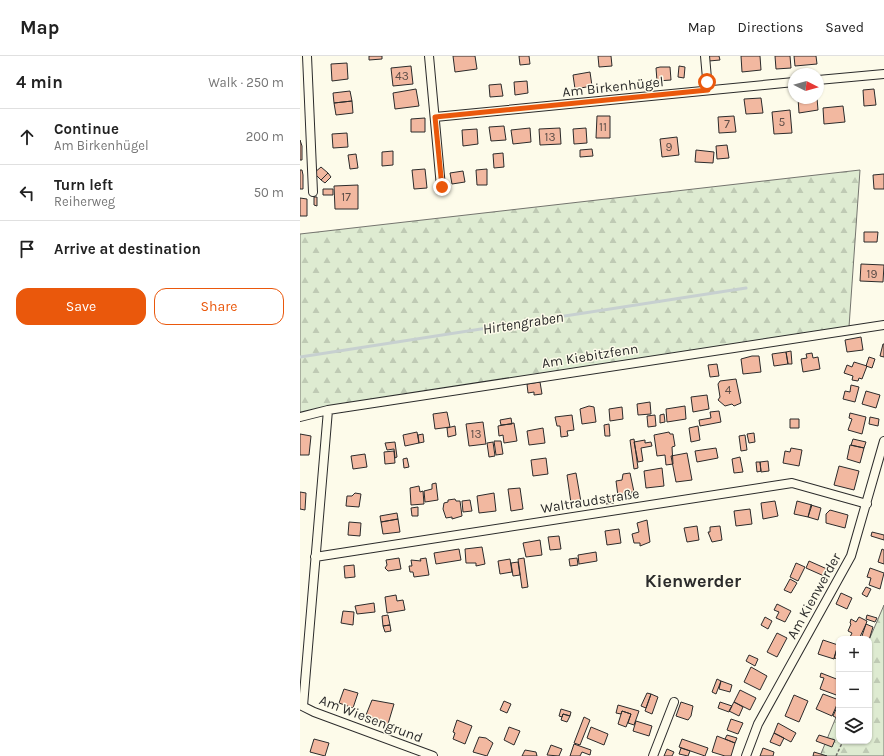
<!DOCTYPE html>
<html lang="en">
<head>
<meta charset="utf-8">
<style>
	:root { --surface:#fff; --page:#f2f2f2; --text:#222; --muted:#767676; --line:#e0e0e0; --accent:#ea580c }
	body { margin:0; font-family:Karla,sans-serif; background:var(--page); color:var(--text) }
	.controls { position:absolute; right:12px; bottom:12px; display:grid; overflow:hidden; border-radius:8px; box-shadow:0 1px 3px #0004 }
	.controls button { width:36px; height:36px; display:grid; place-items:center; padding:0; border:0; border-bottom:1px solid var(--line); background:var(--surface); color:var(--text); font:20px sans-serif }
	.compass { position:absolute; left:488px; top:12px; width:36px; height:36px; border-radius:50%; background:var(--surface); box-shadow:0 1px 3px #0004; rotate:96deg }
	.stop { position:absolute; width:12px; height:12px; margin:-9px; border:3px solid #ea580c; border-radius:50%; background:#fff }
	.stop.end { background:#ea580c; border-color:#fff; box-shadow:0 1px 4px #0008 }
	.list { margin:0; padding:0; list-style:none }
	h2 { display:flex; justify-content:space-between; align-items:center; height:52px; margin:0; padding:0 16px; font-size:17px }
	h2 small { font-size:13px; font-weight:400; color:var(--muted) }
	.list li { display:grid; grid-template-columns:26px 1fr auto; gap:12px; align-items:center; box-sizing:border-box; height:56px; padding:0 16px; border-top:1px solid var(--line) }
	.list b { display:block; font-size:15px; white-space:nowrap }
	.list p { margin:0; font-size:13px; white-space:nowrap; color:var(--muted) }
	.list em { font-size:13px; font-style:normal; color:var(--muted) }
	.actions { display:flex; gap:8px; padding:12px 16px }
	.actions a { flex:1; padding:9px 0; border:1px solid var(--accent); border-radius:12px; text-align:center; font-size:14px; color:var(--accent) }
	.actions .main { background:var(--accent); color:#fff }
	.icon { flex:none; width:22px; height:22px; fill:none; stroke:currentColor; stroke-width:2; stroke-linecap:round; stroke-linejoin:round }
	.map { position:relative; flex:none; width:584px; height:700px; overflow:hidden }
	header { display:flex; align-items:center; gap:24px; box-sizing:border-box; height:56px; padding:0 20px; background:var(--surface); border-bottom:1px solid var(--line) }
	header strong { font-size:19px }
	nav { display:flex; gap:22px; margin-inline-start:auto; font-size:14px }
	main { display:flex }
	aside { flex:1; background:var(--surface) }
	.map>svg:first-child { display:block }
	.forest { fill:url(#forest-firs); stroke:#74746e }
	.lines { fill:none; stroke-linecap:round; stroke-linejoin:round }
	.stream { stroke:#c7d0d0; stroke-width:3 }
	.building { fill:#f2b8a0; stroke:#2b2b2b }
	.street-casing { stroke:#2b2b2b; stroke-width:10 }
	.path { stroke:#6a6964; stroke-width:1.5; stroke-dasharray:3 2; stroke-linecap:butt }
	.street { stroke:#fdfbea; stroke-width:8 }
	.route { stroke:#ea580c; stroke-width:5 }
	.labels { text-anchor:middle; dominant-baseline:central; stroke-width:3; stroke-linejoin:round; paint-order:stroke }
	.number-label { font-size:12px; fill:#5d4e48 }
	.street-label { font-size:14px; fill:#2b2b2b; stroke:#fdfbea }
	.water-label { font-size:15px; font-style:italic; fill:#2b2b2b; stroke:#fdfbea }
	.district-label { font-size:18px; font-weight:bold; fill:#2b2b2b; stroke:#fdfbea }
</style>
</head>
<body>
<header>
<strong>Map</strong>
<nav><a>Map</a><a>Directions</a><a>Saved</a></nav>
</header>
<main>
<aside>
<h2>4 min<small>Walk · 250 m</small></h2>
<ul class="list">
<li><svg class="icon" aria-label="ahead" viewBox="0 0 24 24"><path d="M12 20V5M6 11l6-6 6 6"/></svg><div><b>Continue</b><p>Am Birkenhügel</p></div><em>200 m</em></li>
<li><svg class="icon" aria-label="left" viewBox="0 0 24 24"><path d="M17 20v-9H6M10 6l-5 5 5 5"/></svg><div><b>Turn left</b><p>Reiherweg</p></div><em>50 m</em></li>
<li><svg class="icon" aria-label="arrive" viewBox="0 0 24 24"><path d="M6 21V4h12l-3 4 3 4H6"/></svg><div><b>Arrive at destination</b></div></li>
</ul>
<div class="actions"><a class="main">Save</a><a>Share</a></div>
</aside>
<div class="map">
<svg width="584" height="700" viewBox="0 0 584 700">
	<defs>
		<pattern id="forest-firs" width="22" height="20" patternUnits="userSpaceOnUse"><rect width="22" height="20" fill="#deebd1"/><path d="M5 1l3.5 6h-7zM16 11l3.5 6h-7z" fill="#bfcab4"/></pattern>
	</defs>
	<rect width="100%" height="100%" fill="#fdfbea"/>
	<path class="forest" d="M 560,114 L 549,271 L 0,358 L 0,178 Z
		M 584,549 L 584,700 L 520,700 L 539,654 L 539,685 L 569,685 L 569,584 Z"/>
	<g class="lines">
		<path class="stream" d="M 0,301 L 446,232"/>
	</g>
	<path class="building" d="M 69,0 L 82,0 L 82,3 L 69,4 Z
		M 153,0 L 175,0 L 177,13 L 155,16 Z
		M 219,0 L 229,0 L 230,8 L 220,9 Z
		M 298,0 L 311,0 L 312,10 L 299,11 Z
		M 409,0 L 419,0 L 420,4 L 409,5 Z
		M 441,0 L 460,0 L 461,14 L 442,16 Z
		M 475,0 L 490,0 L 491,12 L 476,13 Z
		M 494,0 L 516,0 L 517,8 L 495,10 Z
		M 47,7 L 48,23 L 32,25 L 31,8 Z
		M 111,10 L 113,28 L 93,30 L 91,12 Z
		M 379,10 L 385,11 L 384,22 L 378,21 Z
		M 360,11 L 370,11 L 371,24 L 357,25 L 356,12 Z
		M 290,16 L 292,30 L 275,33 L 273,19 Z
		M 227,25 L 228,37 L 215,39 L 214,26 Z
		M 201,28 L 203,40 L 190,41 L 189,29 Z
		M 116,33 L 119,50 L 95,53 L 93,37 Z
		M 574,33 L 576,49 L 564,50 L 563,34 Z
		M 50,35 L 52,45 L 34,47 L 33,37 Z
		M 461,42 L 463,57 L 446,58 L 444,43 Z
		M 498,42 L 517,42 L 518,54 L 499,57 Z
		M 52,45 L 53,57 L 36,59 L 34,47 Z
		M 543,50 L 545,66 L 524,68 L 523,52 Z
		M 490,54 L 492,77 L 474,78 L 472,56 Z
		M 297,60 L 310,60 L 310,82 L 296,82 Z
		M 434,60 L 436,76 L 419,77 L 418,61 Z
		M 125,62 L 125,76 L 111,76 L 111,63 Z
		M 204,70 L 206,84 L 191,85 L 189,71 Z
		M 230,72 L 231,86 L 213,88 L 211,74 Z
		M 260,72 L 261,88 L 240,89 L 239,73 Z
		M 286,72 L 287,87 L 274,88 L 273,73 Z
		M 177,73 L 178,88 L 163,90 L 162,74 Z
		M 47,77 L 48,91 L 33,92 L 32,78 Z
		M 377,81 L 379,99 L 362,101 L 360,83 Z
		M 0,84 L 2,90 L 2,104 L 0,104 Z
		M 427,89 L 429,102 L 417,103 L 416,90 Z
		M 292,93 L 293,100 L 280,101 L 280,94 Z
		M 396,94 L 414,96 L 413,107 L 395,106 Z
		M 93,95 L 93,109 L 82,110 L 82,96 Z
		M 203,97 L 204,111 L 194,112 L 193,98 Z
		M 56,98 L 58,112 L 50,113 L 48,99 Z
		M 21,111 L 28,117 L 21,124 L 14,117 Z
		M 125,113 L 127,132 L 114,133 L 112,114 Z
		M 187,113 L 187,129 L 177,129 L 176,114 Z
		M 0,114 L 2,114 L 3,119 L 3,133 L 0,133 Z
		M 163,115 L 165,126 L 152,128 L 150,117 Z
		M 28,117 L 31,121 L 25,127 L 21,124 Z
		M 584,118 L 584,133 L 574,133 L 573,119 Z
		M 58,129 L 58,153 L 35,153 L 34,130 Z
		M 23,133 L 33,133 L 33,139 L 23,139 Z
		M 14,141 L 17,141 L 17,150 L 14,149 Z
		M 0,142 L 7,143 L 7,160 L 0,160 Z
		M 564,176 L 578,176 L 577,186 L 564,186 Z
		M 561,208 L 584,209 L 583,226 L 560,225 Z
		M 561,281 L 563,294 L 547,296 L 545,284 Z
		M 583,288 L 584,288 L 584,301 L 580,300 Z
		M 491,295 L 492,308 L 488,308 L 486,296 Z
		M 486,296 L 488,308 L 474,310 L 472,298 Z
		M 512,297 L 513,302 L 518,301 L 520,313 L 503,316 L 501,303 L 507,302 L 506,298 Z
		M 452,300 L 459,300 L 461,316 L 443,318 L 441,303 Z
		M 569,301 L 575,303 L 572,312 L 566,310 Z
		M 554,306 L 567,310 L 562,323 L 559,322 L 558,325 L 552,324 L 553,320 L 544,317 L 547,309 L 552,311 Z
		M 417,308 L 419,320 L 410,321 L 408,309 Z
		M 436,323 L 441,347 L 434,350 L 432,348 L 425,350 L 418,344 L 420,341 L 418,328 L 420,325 Z
		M 240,326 L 242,338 L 234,339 L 234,336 L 228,337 L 227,328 Z
		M 551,329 L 559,331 L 555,346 L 543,343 L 545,335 L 550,336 Z
		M 566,335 L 580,339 L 576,352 L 562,348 Z
		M 407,339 L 409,353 L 393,356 L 391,341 Z
		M 350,346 L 351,358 L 338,359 L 337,348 Z
		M 289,350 L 294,351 L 296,366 L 282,368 L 280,353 Z
		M 385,350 L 386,363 L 367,366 L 366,353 Z
		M 322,351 L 323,363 L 310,365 L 309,353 Z
		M 419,355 L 421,366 L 400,370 L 399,364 L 411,362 L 410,356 Z
		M 147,356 L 150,371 L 135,373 L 133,358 Z
		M 550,357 L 566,361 L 562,378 L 548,374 L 552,363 L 549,362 Z
		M 364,358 L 365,366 L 360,367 L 360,359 Z
		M 272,359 L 274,374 L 267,375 L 268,380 L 261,381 L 260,370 L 257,370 L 255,361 Z
		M 355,359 L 356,370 L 348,371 L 347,360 Z
		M 570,361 L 579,363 L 578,370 L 569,368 Z
		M 211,362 L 212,368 L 201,369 L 200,364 Z
		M 490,363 L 499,363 L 499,372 L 490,372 Z
		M 183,366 L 186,388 L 169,390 L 166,368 Z
		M 214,367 L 217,385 L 204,387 L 203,379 L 199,380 L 198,370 Z
		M 309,368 L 310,380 L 305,380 L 304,369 Z
		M 155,370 L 156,379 L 148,381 L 147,372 Z
		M 398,370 L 400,384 L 391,386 L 389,372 Z
		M 243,372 L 245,387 L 229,389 L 227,375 Z
		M 117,376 L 119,387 L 105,390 L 103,379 Z
		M 369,376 L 370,378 L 373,378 L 375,390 L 372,391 L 373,408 L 366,409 L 365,399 L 357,400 L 354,379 Z
		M 454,377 L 455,386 L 449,387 L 447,378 Z
		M 0,378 L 11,380 L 9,399 L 0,399 Z
		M 123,378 L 124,386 L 119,387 L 118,379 Z
		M 445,379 L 447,394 L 441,395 L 439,380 Z
		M 334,383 L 338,412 L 334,413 L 330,384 Z
		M 553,383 L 566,386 L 564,392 L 551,389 Z
		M 345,384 L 345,387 L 351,386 L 352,390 L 341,392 L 343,405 L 338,406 L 334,386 Z
		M 194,385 L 201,385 L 203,398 L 196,399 Z
		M 95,386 L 97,401 L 95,402 L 94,393 L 87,394 L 85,387 Z
		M 193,386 L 195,400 L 189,401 L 187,387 Z
		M 550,389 L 564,392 L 560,407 L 547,403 Z
		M 416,392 L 418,402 L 397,406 L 395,395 Z
		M 491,392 L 502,394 L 499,410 L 483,407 L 485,395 L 490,396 Z
		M 94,395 L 95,407 L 85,408 L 84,396 Z
		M 387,397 L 392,424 L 376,426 L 371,400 Z
		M 65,398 L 67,411 L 53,413 L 51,400 Z
		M 440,401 L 443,416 L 434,417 L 432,403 Z
		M 107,402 L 109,411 L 104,412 L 103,403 Z
		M 246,402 L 248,418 L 233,420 L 231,404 Z
		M 468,405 L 469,415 L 461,416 L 460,406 Z
		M 456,406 L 460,406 L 461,415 L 457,416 Z
		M 539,410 L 559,415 L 554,434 L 534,429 Z
		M 362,412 L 364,430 L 346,432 L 344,415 Z
		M 276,417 L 281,446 L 271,447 L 267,419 Z
		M 330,417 L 334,436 L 331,436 L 331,438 L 318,440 L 316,425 L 322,424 L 323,418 Z
		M 136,427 L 138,444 L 125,446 L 124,435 L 132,433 L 132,428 Z
		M 119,430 L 120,436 L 123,435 L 124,448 L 111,449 L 110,432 Z
		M 220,432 L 223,453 L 211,455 L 208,433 Z
		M 0,436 L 6,437 L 5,454 L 0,453 Z
		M 55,437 L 61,438 L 59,451 L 46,450 L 47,440 L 52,440 Z
		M 194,437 L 196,455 L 179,457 L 177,440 Z
		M 312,439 L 314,447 L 306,448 L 305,440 Z
		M 155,443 L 156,445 L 160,445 L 162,460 L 152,463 L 152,461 L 146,462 L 143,453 L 144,447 L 148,446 L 148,444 Z
		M 170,444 L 172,455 L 163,456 L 162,445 Z
		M 475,445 L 478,460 L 463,463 L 461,447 Z
		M 497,445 L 512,449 L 508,461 L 494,458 Z
		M 511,449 L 521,452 L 518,464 L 508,461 Z
		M 118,451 L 118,460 L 112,460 L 111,452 Z
		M 450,453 L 452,468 L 436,470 L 434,455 Z
		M 530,454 L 548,459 L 545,472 L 526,467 L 526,458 Z
		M 97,457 L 98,463 L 81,466 L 80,460 Z
		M 98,463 L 100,476 L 83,478 L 81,466 Z
		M 347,464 L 350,486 L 340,490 L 340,487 L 334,487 L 332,478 L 339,476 L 337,467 Z
		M 49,466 L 61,467 L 60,480 L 48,479 Z
		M 397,470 L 399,484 L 387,486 L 384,472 Z
		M 420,470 L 422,484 L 412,486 L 408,476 L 410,476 L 410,471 Z
		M 319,473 L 321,487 L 307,489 L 305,475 Z
		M 572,476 L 584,479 L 584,484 L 571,480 Z
		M 259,480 L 261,493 L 250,494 L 248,481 Z
		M 240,484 L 242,499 L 226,501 L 223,487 Z
		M 182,491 L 185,508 L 176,510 L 176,507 L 166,507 L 165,493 Z
		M 159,493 L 161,504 L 136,508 L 134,497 Z
		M 582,493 L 584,494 L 584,508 L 578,506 Z
		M 296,496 L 297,505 L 279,508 L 278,499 Z
		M 99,502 L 101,513 L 88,515 L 85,512 L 87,509 L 86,504 Z
		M 126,502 L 129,519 L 114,521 L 113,516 L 110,516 L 109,510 L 112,510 L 111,504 L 121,505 L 120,503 Z
		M 224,502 L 228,531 L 222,532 L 218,503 Z
		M 277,502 L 278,509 L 270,510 L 269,503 Z
		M 210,503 L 212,516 L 200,518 L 198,505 Z
		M 509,505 L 527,513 L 524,520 L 506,512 Z
		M 218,506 L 220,519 L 213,520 L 211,507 Z
		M 496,507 L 505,511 L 498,525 L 490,521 Z
		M 54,509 L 55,521 L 45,522 L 44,510 Z
		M 570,512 L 584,517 L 580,533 L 569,529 L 571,522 L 567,521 Z
		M 490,523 L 497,527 L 491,537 L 484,534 Z
		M 566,531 L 571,533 L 567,541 L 562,538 Z
		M 541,537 L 552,542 L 547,553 L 536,548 Z
		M 96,539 L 97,545 L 103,544 L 105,554 L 87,557 L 85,541 Z
		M 74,547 L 75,556 L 57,558 L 55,550 Z
		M 477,548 L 491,555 L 485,566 L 476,562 L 479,556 L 474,554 Z
		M 43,555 L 54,556 L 53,569 L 41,567 Z
		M 88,559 L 90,569 L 83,570 L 82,560 Z
		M 567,559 L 577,562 L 575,566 L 566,563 Z
		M 465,561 L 472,565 L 468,573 L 461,569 Z
		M 559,561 L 567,565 L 566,568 L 559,583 L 549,583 L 552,577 L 548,575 L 551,568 L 550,567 L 551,563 L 556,566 Z
		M 566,568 L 573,571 L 569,584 L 561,583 Z
		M 90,569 L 91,575 L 85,576 L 83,570 Z
		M 477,577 L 487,582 L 477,601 L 467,596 Z
		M 523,584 L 538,589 L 534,603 L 518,598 Z
		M 538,589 L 539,590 L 539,603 L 534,602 Z
		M 449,599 L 458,603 L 455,610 L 446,605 Z
		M 451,611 L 467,620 L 460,634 L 444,626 Z
		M 521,617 L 539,624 L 539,640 L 520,633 L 524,622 L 520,621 Z
		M 417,623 L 421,625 L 416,638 L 412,636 Z
		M 421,625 L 432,629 L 430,636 L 419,633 Z
		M 44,633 L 58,637 L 53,652 L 39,647 Z
		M 440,634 L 456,642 L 450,654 L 434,646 Z
		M 347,637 L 351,638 L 346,652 L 341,650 Z
		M 351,638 L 358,641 L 352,658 L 345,655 Z
		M 523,638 L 539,644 L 532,660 L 516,653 Z
		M 494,639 L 508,645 L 499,666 L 485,660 Z
		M 72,644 L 94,648 L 88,668 L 66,659 Z
		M 204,645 L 211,648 L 207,657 L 200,654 Z
		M 381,646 L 393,650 L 391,660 L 388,664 L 376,660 Z
		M 420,646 L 432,650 L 429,656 L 418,652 Z
		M 434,646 L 443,651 L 439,660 L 429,655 Z
		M 318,649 L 339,655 L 334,669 L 328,667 L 331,658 L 322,655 L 321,658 L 316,657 Z
		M 537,651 L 539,652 L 539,663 L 533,660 Z
		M 261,653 L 271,656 L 270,660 L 263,658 L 262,661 L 259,660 Z
		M 322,655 L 331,658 L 326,671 L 318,668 Z
		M 263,658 L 270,660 L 267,666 L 261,664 Z
		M 284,661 L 290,664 L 280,689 L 274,687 Z
		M 431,663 L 443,667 L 438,678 L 427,674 Z
		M 157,664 L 172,670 L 165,688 L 153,683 L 155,677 L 153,676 Z
		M 336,665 L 352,670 L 349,680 L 333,675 Z
		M 478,667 L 496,677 L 491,686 L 474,677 Z
		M 209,671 L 220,675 L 214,689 L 204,684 Z
		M 291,671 L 308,678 L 304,689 L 287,682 Z
		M 474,677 L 484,682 L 480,690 L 470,686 Z
		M 427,679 L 437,682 L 435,687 L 425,683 Z
		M 519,679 L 535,684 L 532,691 L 516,685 Z
		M 417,680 L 435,687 L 431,700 L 425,700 L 412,696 Z
		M 179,681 L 186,682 L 193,687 L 187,700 L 173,696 Z
		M 14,683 L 29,687 L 25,700 L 10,696 Z
		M 382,683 L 408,692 L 405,700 L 379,691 Z
		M 274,688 L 291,694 L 290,699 L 282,696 L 280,700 L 270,700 Z
		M 251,689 L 262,693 L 259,700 L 247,699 Z
		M 381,692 L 390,695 L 388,700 L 379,698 Z
		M 463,692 L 474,696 L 473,700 L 460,700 Z
		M 367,693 L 374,696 L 372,700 L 364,700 Z
		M 225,694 L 236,696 L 237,700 L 222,700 Z
		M 514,696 L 527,700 L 513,700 Z"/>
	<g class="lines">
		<defs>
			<path id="street" d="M 7,0 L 13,136
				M 129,0 L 141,131
				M 405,0 L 408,34
				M 518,24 L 584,18
				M 135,61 L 494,26
				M 0,361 L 28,354 L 584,269
				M 15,501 L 492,427 L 567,448
				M 0,649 L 14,656 L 133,700
				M 3,650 L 28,354
				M 353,700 L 374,646
				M 446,700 L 458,668 L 551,500 L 584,385"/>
		</defs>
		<use href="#street" class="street-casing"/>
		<path class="path" d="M 536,700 L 543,685"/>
		<use href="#street" class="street"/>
	</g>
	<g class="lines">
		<path class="route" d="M 142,131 L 135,61 L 408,34 L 407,26"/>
	</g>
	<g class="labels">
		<g class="number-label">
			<text x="102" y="20">43</text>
			<text x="482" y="66">5</text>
			<text x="427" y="68">7</text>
			<text x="303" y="71">11</text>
			<text x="250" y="81">13</text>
			<text x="369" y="91">9</text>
			<text x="46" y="141">17</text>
			<text x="572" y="218">19</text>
			<text x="428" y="334">4</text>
			<text x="176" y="378">13</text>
		</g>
		<g class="street-label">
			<text transform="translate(313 31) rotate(-6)">Am Birkenhügel</text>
			<text transform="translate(290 300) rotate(-9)">Am Kiebitzfenn</text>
			<text transform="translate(290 445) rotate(-9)">Waltraudstraße</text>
			<text transform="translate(514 540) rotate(-61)">Am Kienwerder</text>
			<text transform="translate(71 663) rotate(21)">Am Wiesengrund</text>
		</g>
		<g class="water-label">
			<text transform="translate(223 267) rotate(-9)">Hirtengraben</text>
		</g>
		<g class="district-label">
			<text x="393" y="525">Kienwerder</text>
		</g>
	</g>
</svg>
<div class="controls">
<button>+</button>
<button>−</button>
<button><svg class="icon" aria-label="layers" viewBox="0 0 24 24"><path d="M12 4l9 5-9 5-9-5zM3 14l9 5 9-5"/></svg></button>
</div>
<svg class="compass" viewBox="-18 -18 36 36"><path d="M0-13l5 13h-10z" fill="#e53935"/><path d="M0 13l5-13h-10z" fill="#767676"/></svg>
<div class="stop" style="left:407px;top:26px"></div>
<div class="stop end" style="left:142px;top:131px"></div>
</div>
</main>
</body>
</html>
